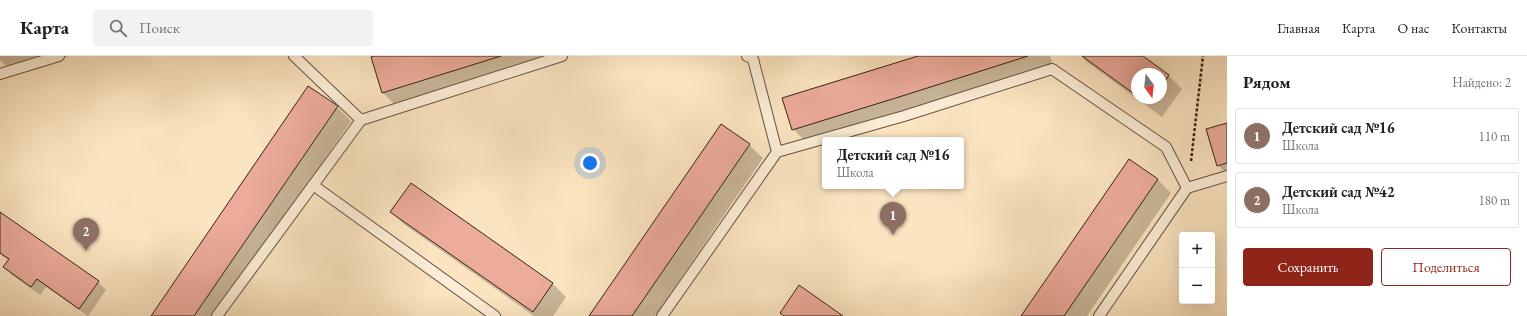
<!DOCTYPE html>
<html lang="ru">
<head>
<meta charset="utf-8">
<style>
	:root { --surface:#fff; --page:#f2f2f2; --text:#202124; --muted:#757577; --line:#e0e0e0; --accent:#8f2418 }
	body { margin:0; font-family:"EB Garamond",serif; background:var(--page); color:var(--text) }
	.controls { position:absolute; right:12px; bottom:12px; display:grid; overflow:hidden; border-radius:4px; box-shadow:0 4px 16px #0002 }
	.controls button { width:36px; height:36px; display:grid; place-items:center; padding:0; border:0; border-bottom:1px solid var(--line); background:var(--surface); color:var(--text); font:20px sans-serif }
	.compass { position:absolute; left:1131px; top:12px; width:36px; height:36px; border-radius:50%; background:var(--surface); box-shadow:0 4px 16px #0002; rotate:165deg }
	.you { position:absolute; left:590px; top:107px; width:14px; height:14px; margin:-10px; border:3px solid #fff; border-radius:50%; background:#1a73e8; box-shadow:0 0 0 6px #1a73e833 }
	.badge { display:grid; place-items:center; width:26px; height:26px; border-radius:50%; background:var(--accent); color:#fff; font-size:13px; font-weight:700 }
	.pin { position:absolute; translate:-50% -33px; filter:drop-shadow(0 1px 2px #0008) }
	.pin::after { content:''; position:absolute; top:21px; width:14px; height:12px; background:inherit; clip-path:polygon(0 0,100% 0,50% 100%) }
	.popup { position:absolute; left:822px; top:81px; width:142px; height:52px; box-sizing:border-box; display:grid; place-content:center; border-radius:4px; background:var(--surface); filter:drop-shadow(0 1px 3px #0005); font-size:13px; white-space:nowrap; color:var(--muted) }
	.popup b { font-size:15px; color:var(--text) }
	.popup::after { content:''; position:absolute; left:50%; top:100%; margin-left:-8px; border:8px solid transparent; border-top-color:var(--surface) }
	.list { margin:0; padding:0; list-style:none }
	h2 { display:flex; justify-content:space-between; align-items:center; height:52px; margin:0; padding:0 16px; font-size:17px }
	h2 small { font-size:13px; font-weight:400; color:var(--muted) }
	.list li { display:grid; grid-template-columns:26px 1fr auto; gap:12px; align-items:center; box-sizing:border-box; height:56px; margin:0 8px 8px; padding:0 8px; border:1px solid var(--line); border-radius:4px }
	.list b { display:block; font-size:15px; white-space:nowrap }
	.list p { margin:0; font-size:13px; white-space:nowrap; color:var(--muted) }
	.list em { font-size:13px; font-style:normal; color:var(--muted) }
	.actions { display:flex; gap:8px; padding:12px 16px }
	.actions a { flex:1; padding:9px 0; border:1px solid var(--accent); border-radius:4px; text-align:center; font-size:14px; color:var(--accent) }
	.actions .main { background:var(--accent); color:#fff }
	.icon { flex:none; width:22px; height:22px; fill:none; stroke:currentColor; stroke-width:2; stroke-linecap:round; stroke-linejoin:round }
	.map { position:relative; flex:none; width:1227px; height:260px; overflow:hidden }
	header { display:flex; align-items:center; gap:24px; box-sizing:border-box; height:56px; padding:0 20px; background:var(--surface); border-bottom:1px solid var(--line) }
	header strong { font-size:19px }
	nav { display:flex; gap:22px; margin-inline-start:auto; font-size:14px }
	.search { width:280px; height:36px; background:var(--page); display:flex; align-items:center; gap:10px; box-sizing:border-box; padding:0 14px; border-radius:4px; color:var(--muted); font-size:15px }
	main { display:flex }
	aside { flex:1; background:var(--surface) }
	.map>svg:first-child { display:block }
	.shadow { fill:#0003; fill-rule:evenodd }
	.building { fill:#ecab9b; stroke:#36221a }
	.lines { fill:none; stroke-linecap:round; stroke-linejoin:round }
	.lane-casing { stroke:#675244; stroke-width:12 }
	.path { stroke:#36221a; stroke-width:2.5; stroke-dasharray:3 2; stroke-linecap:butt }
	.lane { stroke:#fcedd6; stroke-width:10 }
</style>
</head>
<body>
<header>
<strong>Карта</strong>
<div class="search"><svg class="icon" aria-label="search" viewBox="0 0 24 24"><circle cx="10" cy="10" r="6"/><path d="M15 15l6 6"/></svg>Поиск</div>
<nav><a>Главная</a><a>Карта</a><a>О нас</a><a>Контакты</a></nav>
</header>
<main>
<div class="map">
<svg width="1227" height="260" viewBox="0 0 1227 260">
	<rect width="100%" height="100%" fill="#fbe4c0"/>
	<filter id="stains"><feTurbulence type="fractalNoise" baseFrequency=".005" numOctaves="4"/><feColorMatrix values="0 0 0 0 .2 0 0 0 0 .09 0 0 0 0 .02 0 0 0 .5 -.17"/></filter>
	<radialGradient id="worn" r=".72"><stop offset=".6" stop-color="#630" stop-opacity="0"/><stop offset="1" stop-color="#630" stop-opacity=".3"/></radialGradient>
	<path class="shadow" d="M 0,0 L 69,0 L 14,17 L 0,4 Z
		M 378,0 L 557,0 L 396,50 L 383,37 L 372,2 Z
		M 921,0 L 1050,0 L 1053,9 L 806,86 L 793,73 Z
		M 1081,0 L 1141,0 L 1169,20 L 1182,33 L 1162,61 L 1087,6 ZM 1137,18 L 1161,18 L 1161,42 L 1137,42 Z
		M 309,32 L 337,51 L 351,65 L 217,260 L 152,260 Z
		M 1227,68 L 1227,118 L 1218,109 Z
		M 721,69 L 749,89 L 763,102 L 655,260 L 590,260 Z
		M 1129,104 L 1158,124 L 1171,137 L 1087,260 L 1022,260 Z
		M 411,128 L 553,228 L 566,241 L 553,260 L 534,260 L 405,169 L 391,156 Z
		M 0,157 L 98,226 L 106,234 L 88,260 L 46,231 L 40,239 L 12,219 L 4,211 L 9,205 L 0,198 Z"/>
	<path class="building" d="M 374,0 L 501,0 L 382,37 L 371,1 Z
		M 918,0 L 1028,0 L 899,41 L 792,74 L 782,42 Z
		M 1082,0 L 1143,0 L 1169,19 L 1161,31 L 1161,18 L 1137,18 L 1137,40 Z
		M 308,30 L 338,50 L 194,260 L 151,260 Z
		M 1227,67 L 1227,107 L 1217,110 L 1206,73 Z
		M 721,68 L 750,88 L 632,260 L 589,260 Z
		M 1129,103 L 1158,123 L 1064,260 L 1021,260 Z
		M 411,127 L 553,227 L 533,256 L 390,156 Z
		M 0,156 L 99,225 L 79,253 L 37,223 L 31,231 L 3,211 L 9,203 L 0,197 Z
		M 799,229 L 843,260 L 784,260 L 780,257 Z"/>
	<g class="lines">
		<defs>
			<path id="lane" d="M 294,0 L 361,64
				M 747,0 L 753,3 L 777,96
				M 0,18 L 59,0
				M 313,129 L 495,260
				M 217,260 L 361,64 L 562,0
				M 662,260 L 777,96 L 904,60 L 1052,13 L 1166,91 L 1187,132
				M 1099,260 L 1187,132 L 1227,120"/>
		</defs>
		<use href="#lane" class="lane-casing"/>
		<path class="path" d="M 1191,105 L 1203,0"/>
		<use href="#lane" class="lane"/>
	</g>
	<rect width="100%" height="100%" filter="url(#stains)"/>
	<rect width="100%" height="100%" fill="url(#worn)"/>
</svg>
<div class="controls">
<button>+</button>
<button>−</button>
</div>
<svg class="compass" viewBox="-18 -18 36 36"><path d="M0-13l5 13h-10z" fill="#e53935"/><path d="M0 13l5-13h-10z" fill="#757577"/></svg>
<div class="you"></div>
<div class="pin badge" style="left:893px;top:179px;background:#8d6e63">1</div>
<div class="popup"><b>Детский сад №16</b>Школа</div>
<div class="pin badge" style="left:86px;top:195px;background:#8d6e63">2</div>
</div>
<aside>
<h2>Рядом<small>Найдено: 2</small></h2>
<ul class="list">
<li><span class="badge" style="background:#8d6e63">1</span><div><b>Детский сад №16</b><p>Школа</p></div><em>110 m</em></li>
<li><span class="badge" style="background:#8d6e63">2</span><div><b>Детский сад №42</b><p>Школа</p></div><em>180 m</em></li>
</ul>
<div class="actions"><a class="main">Сохранить</a><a>Поделиться</a></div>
</aside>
</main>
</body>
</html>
